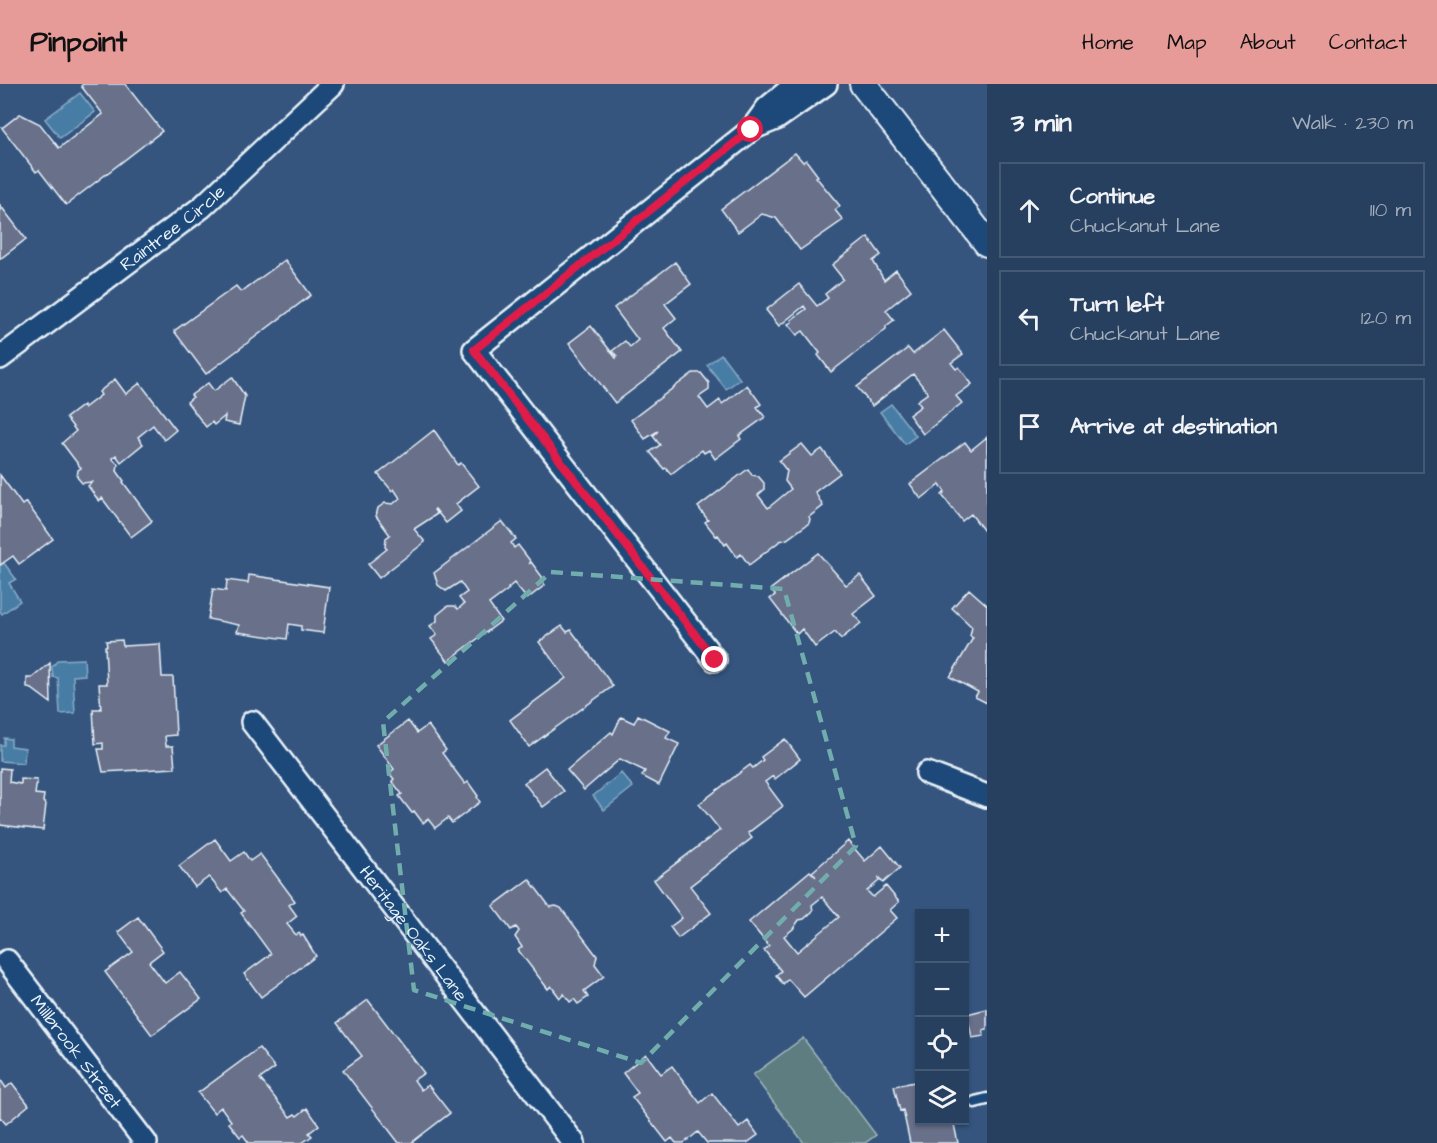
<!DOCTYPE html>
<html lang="en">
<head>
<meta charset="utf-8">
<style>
	:root { --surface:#28405f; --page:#344b68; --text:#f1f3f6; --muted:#a5afbd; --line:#445974; --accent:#e69b98 }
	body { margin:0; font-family:"Architects Daughter",sans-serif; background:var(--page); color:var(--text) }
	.controls { position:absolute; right:18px; bottom:18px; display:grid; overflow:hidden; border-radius:0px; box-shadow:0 2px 4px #0004 }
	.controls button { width:54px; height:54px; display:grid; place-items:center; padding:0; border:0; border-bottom:2px solid var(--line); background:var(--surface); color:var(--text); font:30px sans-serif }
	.stop { position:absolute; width:18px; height:18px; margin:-14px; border:4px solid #e11d48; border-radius:50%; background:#fff }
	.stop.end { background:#e11d48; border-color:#fff; box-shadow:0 2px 6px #0008 }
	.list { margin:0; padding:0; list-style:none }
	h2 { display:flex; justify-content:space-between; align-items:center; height:78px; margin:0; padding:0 24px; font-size:26px }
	h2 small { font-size:20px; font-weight:400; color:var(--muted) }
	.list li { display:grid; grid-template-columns:39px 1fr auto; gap:18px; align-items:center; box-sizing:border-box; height:96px; margin:0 12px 12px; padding:0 12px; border:2px solid var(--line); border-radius:0px }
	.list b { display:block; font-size:22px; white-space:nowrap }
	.list p { margin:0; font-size:20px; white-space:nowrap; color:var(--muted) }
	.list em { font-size:20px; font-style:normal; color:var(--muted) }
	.icon { flex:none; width:33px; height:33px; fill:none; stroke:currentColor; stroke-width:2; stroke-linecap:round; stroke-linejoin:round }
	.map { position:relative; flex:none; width:987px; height:1059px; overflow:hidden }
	header { display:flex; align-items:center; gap:36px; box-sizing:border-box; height:84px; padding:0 30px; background:var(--accent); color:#111 }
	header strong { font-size:28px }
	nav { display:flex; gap:33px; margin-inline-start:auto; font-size:21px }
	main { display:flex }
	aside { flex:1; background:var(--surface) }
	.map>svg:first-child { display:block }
	.green { fill:#5d7d81; stroke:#a2b7bc; stroke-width:1.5 }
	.water { fill:#477da5; stroke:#87abc6; stroke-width:1.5 }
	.building { fill:#68708a; stroke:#e8f1f8; stroke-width:1.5; fill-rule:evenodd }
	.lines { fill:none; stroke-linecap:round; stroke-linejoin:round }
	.service-casing { stroke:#e8f1f8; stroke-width:15 }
	.minor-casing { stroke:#e8f1f8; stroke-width:26 }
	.tertiary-casing { stroke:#e8f1f8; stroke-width:30 }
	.service { stroke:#1f4a7a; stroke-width:10 }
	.minor { stroke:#1f4a7a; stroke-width:21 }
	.tertiary { stroke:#1f4a7a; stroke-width:26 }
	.route { stroke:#e11d48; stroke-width:8 }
	.marked { fill:none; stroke:#71adac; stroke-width:4.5; stroke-dasharray:12 8; stroke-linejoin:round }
	.labels { text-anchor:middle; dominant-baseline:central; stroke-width:4.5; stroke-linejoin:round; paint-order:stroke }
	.street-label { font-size:18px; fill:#e8f1f8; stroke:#1f4a7a }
</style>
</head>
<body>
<header>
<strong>Pinpoint</strong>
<nav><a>Home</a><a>Map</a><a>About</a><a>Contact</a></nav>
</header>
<main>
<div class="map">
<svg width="987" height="1059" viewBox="0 0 987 1059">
	<rect width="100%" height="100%" fill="#35557f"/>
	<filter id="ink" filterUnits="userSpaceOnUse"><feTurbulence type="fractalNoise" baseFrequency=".0167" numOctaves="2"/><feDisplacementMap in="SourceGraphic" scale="12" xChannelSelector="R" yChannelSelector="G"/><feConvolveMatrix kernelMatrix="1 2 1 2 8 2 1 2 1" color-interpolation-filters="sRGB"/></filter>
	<g filter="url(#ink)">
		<path class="green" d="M 803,954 L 876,1051 L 865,1059 L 804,1059 L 753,991 Z"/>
		<path class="water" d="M 80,9 L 95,28 L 60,54 L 45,35 Z
			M 721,270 L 740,295 L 726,305 L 707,281 Z
			M 891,320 L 916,352 L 905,360 L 880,328 Z
			M 4,479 L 16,495 L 9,499 L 20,517 L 2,530 L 0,527 L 0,482 Z
			M 84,575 L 85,591 L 73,592 L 75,629 L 60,630 L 58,594 L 53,593 L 52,583 L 58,576 Z
			M 4,654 L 11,655 L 11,662 L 25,664 L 24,679 L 0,677 L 0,661 L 4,661 Z
			M 621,689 L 633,703 L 604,726 L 593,712 Z"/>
		<path class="building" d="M 83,0 L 125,0 L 162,47 L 66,121 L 39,86 L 36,88 L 2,44 L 20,30 L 40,40 L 59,64 L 103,30 L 81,2 Z
			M 795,69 L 803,78 L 806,76 L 818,92 L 816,93 L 840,122 L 835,126 L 843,136 L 800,166 L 776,134 L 762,130 L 738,148 L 721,125 Z
			M 0,121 L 26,155 L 0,175 Z
			M 868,153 L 881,171 L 873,177 L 884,196 L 896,186 L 911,206 L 886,226 L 894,236 L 886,242 L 886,245 L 831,288 L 818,271 L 820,269 L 803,247 L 797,251 L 788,240 L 792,238 L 791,236 L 806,225 L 804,222 L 779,242 L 766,226 L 799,200 L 817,222 L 828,214 L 825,210 L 843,195 L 832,181 Z
			M 285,176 L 311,211 L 206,290 L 174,247 L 236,202 L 241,208 Z
			M 675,178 L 691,200 L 665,220 L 676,234 L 664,244 L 682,268 L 615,319 L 569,259 L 591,242 L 616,274 L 617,272 L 612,267 L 625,257 L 630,263 L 638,256 L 614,224 Z
			M 944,246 L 963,270 L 951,279 L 956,285 L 959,283 L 972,300 L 956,312 L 962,319 L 923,350 L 909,331 L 921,322 L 917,317 L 928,309 L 913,290 L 872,322 L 857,303 L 908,264 L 913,270 Z
			M 693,289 L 701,289 L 709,299 L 709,306 L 699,313 L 708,325 L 720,316 L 722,320 L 747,301 L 761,320 L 757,323 L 765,333 L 739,352 L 741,355 L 715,375 L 709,366 L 704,369 L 702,366 L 671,390 L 666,384 L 664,385 L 650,368 L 660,361 L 653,352 L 658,347 L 645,355 L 631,336 Z
			M 232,293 L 245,312 L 239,341 L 224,338 L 225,332 L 214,341 L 212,338 L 206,343 L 187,318 L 193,313 L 191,311 L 208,299 L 214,307 Z
			M 115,295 L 126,310 L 140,299 L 176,346 L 164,356 L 153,341 L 138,353 L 143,360 L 121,378 L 116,371 L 112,374 L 118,380 L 117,387 L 124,397 L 123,398 L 152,437 L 131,453 L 102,414 L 99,417 L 88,402 L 92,398 L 82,399 L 77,393 L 78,386 L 81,384 L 62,359 L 76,347 L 66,334 L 83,321 L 84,324 L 101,311 L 99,308 Z
			M 434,346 L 458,381 L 461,379 L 479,402 L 456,420 L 461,427 L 446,439 L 435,425 L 434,426 L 437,430 L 414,445 L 425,458 L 379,494 L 368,480 L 387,465 L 385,463 L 386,454 L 390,451 L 376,432 L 378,424 L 385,419 L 393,420 L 400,414 L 394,405 L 392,407 L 378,390 Z
			M 987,353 L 987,445 L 984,447 L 971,430 L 962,437 L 942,411 L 945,408 L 940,400 L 921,415 L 910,400 L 965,358 L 971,366 Z
			M 802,360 L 812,372 L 822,365 L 840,389 L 815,408 L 823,422 L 809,433 L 810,435 L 809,439 L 787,455 L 780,457 L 749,481 L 741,470 L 737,473 L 727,459 L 725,461 L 718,451 L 716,452 L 705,438 L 708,436 L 698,423 L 748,385 L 752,391 L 758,392 L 764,399 L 764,406 L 758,411 L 768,424 L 791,405 L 785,397 L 787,387 L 779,377 Z
			M 0,391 L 22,421 L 26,418 L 53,455 L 19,480 L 13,472 L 0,481 Z
			M 502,437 L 516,455 L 511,459 L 514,464 L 518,461 L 531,478 L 529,480 L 531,478 L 543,494 L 541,495 L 545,501 L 527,515 L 514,499 L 508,504 L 509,505 L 489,520 L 501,537 L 448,577 L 431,555 L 437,551 L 430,542 L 437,537 L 437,531 L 448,522 L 455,522 L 458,525 L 464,520 L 459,514 L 467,508 L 460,498 L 446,507 L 438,501 L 434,489 Z
			M 818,469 L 846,501 L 860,491 L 876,512 L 853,530 L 861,539 L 841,555 L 835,548 L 815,563 L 802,545 L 797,550 L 770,515 L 775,511 L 771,505 Z
			M 249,491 L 329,503 L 323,549 L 301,546 L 301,542 L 289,540 L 287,555 L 237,548 L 239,541 L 208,535 L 213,505 L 226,507 L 227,496 L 248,499 Z
			M 969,505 L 987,521 L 987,619 L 975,613 L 978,608 L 950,593 L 973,554 L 970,552 L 972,543 L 952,524 Z
			M 562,542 L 567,548 L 571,546 L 613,602 L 529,663 L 510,636 L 566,594 L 539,558 Z
			M 122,556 L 123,562 L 160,560 L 162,593 L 173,593 L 176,651 L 165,652 L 166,662 L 173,662 L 175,684 L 103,688 L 98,665 L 103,665 L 103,659 L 95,660 L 93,625 L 101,625 L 99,600 L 107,600 L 105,562 L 107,562 L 106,557 Z
			M 50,579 L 51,619 L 32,605 L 27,604 L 27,594 L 32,594 Z
			M 638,631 L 670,647 L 666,654 L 679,660 L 659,701 L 642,692 L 645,687 L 620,675 L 584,706 L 567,686 L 611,648 L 613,650 L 621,633 L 634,639 Z
			M 408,637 L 417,649 L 428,641 L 446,666 L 442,669 L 465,700 L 468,698 L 478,712 L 477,713 L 480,718 L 452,739 L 448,734 L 435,744 L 428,735 L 423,739 L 414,727 L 412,729 L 399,712 L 402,710 L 392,697 L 394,695 L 389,689 L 394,685 L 376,661 Z
			M 785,655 L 800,675 L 775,695 L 773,692 L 765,698 L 783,722 L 748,749 L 752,754 L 690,802 L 711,829 L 678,854 L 670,843 L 682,834 L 654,796 L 720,746 L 699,720 L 750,681 L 753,684 L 763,676 L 761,673 Z
			M 545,683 L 564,707 L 543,723 L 524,699 Z
			M 0,684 L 10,685 L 9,698 L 21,700 L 21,695 L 37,696 L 35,710 L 44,711 L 43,718 L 46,720 L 43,746 L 0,741 Z
			M 215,755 L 231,777 L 244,768 L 250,777 L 260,770 L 295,817 L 289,821 L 297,832 L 287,840 L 296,851 L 299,849 L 301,852 L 303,851 L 316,872 L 261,913 L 244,890 L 271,870 L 241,829 L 244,827 L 227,805 L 222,809 L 209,793 L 195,803 L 179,782 Z
			M 848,757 L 865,777 L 882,762 L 900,784 L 883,799 L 879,794 L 879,797 L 867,807 L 873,813 L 886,802 L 899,818 L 890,826 L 897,834 L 804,913 L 788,895 L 783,900 L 776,891 L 781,887 L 764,866 L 769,862 L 749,838 L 810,787 L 816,793 L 812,788 ZM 822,813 L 839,833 L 797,868 L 784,852 L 793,845 L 799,836 L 804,835 L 813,827 L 812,821 Z
			M 529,795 L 550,823 L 556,822 L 561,824 L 597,872 L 595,880 L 604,892 L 584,907 L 588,913 L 578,920 L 574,915 L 570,918 L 564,910 L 560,914 L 551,902 L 548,905 L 518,866 L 522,863 L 515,853 L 519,847 L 516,843 L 511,846 L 493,822 Z
			M 138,833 L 163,867 L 149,878 L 165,899 L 180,888 L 201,915 L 152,951 L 105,888 L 133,868 L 118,848 Z
			M 368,916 L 424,989 L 414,996 L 421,1006 L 428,1001 L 450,1029 L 411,1059 L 399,1059 L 343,986 L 362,972 L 337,939 Z
			M 987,925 L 987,945 L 983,946 L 984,952 L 972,954 L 967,930 Z
			M 259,964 L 275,984 L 260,995 L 290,1033 L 295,1030 L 297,1032 L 307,1024 L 319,1041 L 309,1049 L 312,1052 L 302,1059 L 249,1059 L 243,1051 L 240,1053 L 229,1039 L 231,1037 L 221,1023 L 214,1029 L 198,1009 Z
			M 646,970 L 661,990 L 672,982 L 700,1019 L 712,1009 L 739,1044 L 748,1037 L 758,1051 L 747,1059 L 707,1059 L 698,1048 L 684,1059 L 676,1059 L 672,1054 L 667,1058 L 632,1013 L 638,1009 L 623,989 Z
			M 0,995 L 6,1004 L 12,999 L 29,1021 L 6,1040 L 1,1034 L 0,1035 Z
			M 920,997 L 920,1036 L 953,1036 L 958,1059 L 910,1059 L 903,1026 L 900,1027 L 894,1002 Z"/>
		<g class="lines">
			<defs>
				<path id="service" d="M 975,1018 L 987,1015"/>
				<g id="minor">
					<path d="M 751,45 L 776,35 L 826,0"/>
					<path id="s1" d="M 0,274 L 202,123 L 333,0"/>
					<path d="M 715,576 L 474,266 L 751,46 L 767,24 L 796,0"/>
					<path id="s2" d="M 252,638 L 574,1059"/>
					<path d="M 927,689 L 987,712"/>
					<path id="s3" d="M 7,877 L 146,1059"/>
				</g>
				<path id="tertiary" d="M 863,0 L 987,159"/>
			</defs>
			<use href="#service" class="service-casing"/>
			<use href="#minor" class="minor-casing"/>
			<use href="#tertiary" class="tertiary-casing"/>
			<use href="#service" class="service"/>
			<use href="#minor" class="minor"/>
			<use href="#tertiary" class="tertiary"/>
		</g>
	</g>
	<g class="lines" filter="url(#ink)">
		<path class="route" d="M 715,576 L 474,266 L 751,46"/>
	</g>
	<path class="marked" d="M 551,488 L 784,505 L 856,762 L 641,979 L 414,906 L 383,638 Z"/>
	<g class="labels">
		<g class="street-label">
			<text stroke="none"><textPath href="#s1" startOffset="216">Raintree Circle</textPath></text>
			<text stroke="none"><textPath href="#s2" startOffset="266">Heritage Oaks Lane</textPath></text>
			<text stroke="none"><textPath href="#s3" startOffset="114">Millbrook Street</textPath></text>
		</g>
	</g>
</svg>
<div class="controls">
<button>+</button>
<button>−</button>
<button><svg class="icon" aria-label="locate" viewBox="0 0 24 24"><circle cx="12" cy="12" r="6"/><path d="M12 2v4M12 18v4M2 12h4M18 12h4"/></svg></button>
<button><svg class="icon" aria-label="layers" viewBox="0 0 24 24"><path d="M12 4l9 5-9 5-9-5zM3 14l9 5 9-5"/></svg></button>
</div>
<div class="stop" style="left:751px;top:46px"></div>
<div class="stop end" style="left:715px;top:576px"></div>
</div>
<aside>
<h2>3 min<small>Walk · 230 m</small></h2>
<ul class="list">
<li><svg class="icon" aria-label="ahead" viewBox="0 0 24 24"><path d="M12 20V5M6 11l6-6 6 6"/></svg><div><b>Continue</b><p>Chuckanut Lane</p></div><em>110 m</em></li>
<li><svg class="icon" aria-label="left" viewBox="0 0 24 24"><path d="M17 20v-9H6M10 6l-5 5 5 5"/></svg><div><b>Turn left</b><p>Chuckanut Lane</p></div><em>120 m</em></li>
<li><svg class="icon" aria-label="arrive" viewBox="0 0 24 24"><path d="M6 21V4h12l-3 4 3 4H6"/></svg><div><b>Arrive at destination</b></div></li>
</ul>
</aside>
</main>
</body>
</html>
